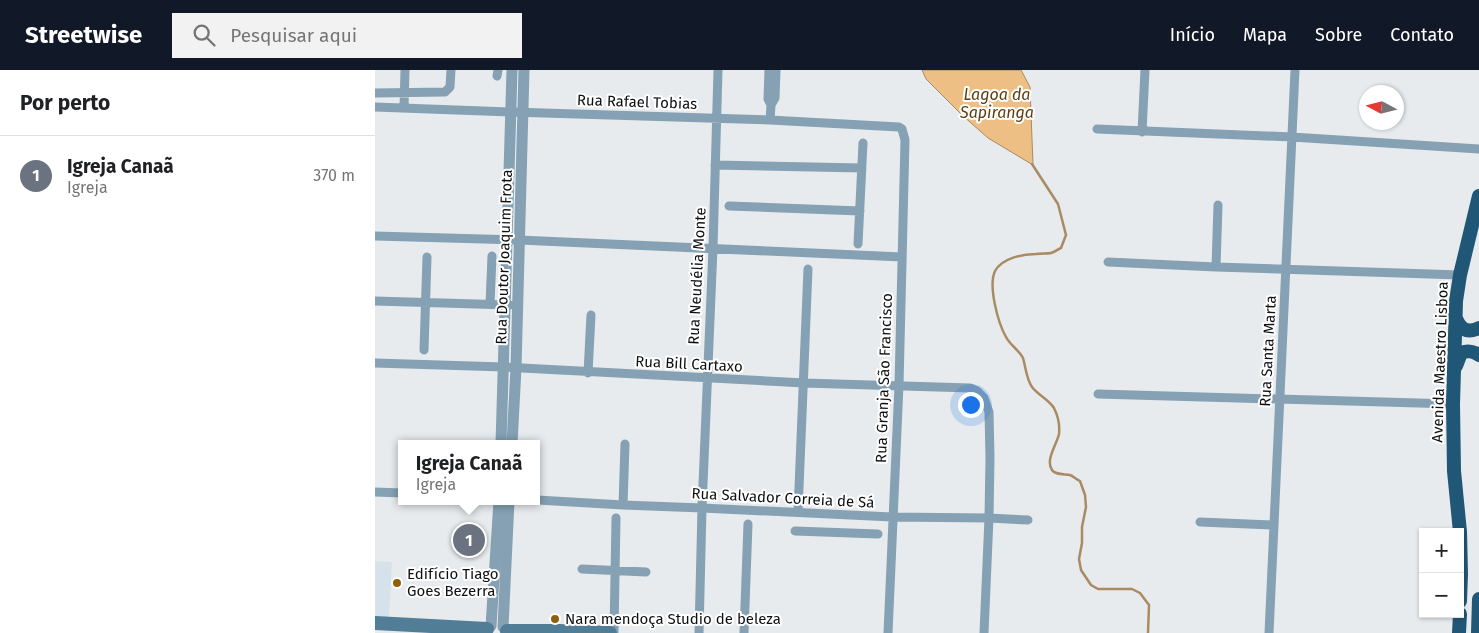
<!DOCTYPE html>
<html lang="pt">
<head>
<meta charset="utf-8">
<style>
	:root { --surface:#fff; --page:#f2f2f2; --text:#202124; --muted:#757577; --line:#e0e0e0; --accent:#111827 }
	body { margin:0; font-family:"Fira Sans",sans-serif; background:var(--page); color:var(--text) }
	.controls { position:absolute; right:15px; bottom:15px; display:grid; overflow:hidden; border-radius:0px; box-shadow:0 1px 4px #0004 }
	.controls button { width:45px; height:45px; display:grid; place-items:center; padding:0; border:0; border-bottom:1px solid var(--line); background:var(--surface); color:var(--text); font:25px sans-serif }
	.compass { position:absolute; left:984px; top:15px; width:45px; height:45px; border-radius:50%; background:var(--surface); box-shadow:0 1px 4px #0004; rotate:277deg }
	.you { position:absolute; left:595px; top:334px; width:18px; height:18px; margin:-12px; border:4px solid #fff; border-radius:50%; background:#1a73e8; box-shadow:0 0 0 8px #1a73e833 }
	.badge { display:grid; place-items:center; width:32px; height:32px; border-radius:50%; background:var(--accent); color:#fff; font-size:16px; font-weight:700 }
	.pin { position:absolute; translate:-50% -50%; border:2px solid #fff; box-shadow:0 1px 5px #0006 }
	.popup { position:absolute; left:23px; top:370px; width:142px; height:65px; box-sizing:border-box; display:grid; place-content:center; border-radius:0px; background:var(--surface); filter:drop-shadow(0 1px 4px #0005); font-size:16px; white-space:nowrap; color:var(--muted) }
	.popup b { font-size:19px; color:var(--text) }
	.popup::after { content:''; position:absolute; left:50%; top:100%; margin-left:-10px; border:10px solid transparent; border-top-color:var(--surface) }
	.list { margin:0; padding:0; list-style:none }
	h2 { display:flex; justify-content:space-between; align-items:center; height:65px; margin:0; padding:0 20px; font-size:21px }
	h2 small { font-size:16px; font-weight:400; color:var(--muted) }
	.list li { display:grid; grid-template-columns:32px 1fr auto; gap:15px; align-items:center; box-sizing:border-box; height:80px; padding:0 20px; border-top:1px solid var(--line) }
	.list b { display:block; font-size:19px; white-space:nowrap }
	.list p { margin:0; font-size:16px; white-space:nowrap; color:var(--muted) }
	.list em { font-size:16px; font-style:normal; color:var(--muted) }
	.icon { flex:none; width:28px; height:28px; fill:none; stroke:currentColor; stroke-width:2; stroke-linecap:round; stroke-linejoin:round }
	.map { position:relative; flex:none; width:1104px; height:563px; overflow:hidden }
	header { display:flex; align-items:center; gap:30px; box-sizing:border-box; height:70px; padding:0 25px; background:var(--accent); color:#fff }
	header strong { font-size:24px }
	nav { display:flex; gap:28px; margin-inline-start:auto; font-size:18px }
	.search { width:350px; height:45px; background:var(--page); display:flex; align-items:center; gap:12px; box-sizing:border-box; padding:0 18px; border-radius:0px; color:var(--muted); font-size:19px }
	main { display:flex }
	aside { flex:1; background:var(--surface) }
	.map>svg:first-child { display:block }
	.built { fill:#d6e2ea }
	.water { fill:#edbf84; stroke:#aa8a62 }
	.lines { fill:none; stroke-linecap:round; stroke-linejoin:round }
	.stream { stroke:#aa8a62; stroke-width:2.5 }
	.minor { stroke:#85a1b3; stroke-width:9 }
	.tertiary { stroke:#85a1b3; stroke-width:11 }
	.secondary { stroke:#527d97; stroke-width:14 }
	.trunk { stroke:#205776; stroke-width:14 }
	.poi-dot { fill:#905f0c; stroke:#fff; stroke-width:2 }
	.labels { text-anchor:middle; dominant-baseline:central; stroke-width:4; stroke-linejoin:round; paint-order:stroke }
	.street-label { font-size:15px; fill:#0e1011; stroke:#fff }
	.poi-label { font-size:15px; fill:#0e1011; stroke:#fff; text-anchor:start }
	.water-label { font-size:16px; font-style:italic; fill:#5d3e10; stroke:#fff }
</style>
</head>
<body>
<header>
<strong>Streetwise</strong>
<div class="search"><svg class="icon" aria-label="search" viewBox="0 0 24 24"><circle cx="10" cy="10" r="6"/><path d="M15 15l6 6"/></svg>Pesquisar aqui</div>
<nav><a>Início</a><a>Mapa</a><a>Sobre</a><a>Contato</a></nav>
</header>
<main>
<aside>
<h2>Por perto<small></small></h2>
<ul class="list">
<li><span class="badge" style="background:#6b7280">1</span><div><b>Igreja Canaã</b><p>Igreja</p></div><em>370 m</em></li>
</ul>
</aside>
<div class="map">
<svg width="1104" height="563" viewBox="0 0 1104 563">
	<rect width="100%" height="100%" fill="#e7ebee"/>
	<path class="built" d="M 0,491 L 17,492 L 14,548 L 0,548 Z"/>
	<path class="water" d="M 547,0 L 646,0 L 655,17 L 658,95 L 613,68 L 587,45 L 551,9 Z"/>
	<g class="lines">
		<path class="stream" d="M 657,94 L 683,134 L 691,165 L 686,178 C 683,179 680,182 676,183 C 672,184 666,183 661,184 C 648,184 627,188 620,201 C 613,216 623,253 631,267 C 635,275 644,280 648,288 C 651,298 651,308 657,317 C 663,325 673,329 679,338 C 683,346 685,355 684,364 C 682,374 670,390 677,400 C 680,405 689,404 695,405 C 698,406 701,409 705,411 L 710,425 L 711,437 L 707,457 L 707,473 L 704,489 L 706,500 L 716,515 L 723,519 L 757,519 L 765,523 L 774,535 L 773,563"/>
		<path class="minor" d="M 394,0 L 393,29 L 396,35
			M 122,6 L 123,0
			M 0,23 L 70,22 L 75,17 L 76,0
			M 0,37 L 136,42 L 395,50 L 524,57 L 527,59 L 530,70 L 524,315 L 513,563
			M 29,38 L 30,0
			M 395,50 L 396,35 L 400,28 L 401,0
			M 722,59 L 917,67 L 1104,79
			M 767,62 L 770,0
			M 340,95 L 487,98
			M 354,136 L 485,141
			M 0,166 L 144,170 L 527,187
			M 483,174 L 488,73
			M 733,192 L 841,197 L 1085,205
			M 841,197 L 843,135
			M 0,231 L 135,235
			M 115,234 L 117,186
			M 49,280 L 52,187
			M 0,293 L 129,297 L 429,313 L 595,318 L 602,321 L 609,328 L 614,342 L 615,388 L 614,448 L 609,563
			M 213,303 L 216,245
			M 723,324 L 1078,334
			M 0,422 L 27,423
			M 162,430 L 248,435 L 327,438 L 517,447 L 614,448 L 653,450
			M 248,435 L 250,374
			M 423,442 L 433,199
			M 825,452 L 899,455
			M 420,461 L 503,464
			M 207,499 L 271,502
			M 239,563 L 241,448
			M 324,563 L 327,438 L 338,178 L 343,0
			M 369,563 L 373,454
			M 894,563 L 920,0"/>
		<path class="tertiary" d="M 126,374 L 137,0
			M 137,374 L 141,298 L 149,0
			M 116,556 L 124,431
			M 128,557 L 134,431"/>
		<path class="secondary" d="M 0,553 L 112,559
			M 132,561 L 184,561 L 235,563"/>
		<path class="trunk" d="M 1080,246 C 1085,259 1091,264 1104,258
			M 1081,296 L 1086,283 C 1093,280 1098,281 1104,285
			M 1085,462 L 1079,401 L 1078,334 L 1081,231 L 1085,205 L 1104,126
			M 1085,462 L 1086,504 L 1085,531
			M 1084,563 L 1085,544
			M 1103,563 L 1104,529"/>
	</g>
	<g class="poi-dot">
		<circle cx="22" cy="513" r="5"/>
		<circle cx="180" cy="549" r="5"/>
	</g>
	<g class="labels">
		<g class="street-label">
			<text transform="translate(262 32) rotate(2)">Rua Rafael Tobias</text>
			<text transform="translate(129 187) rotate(-88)">Rua Doutor Joaquim Frota</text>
			<text transform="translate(322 206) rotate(-87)">Rua Neudélia Monte</text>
			<text transform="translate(893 281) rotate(-87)">Rua Santa Marta</text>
			<text transform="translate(1065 292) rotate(-88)">Avenida Maestro Lisboa</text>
			<text transform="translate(314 294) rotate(3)">Rua Bill Cartaxo</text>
			<text transform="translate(509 308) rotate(-88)">Rua Granja São Francisco</text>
			<text transform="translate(408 428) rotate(3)">Rua Salvador Correia de Sá</text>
		</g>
		<g class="poi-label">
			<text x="32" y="504">Edifício Tiago<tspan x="32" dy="17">Goes Bezerra</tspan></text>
			<text x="190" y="549">Nara mendoça Studio de beleza</text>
		</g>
		<g class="water-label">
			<text x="622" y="24">Lagoa da<tspan x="622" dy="18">Sapiranga</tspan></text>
		</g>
	</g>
</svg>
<div class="controls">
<button>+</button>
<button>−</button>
</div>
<svg class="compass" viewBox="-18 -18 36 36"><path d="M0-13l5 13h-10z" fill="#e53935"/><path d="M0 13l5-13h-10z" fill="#757577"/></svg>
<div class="you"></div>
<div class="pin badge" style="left:94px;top:470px;background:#6b7280">1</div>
<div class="popup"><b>Igreja Canaã</b>Igreja</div>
</div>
</main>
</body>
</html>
